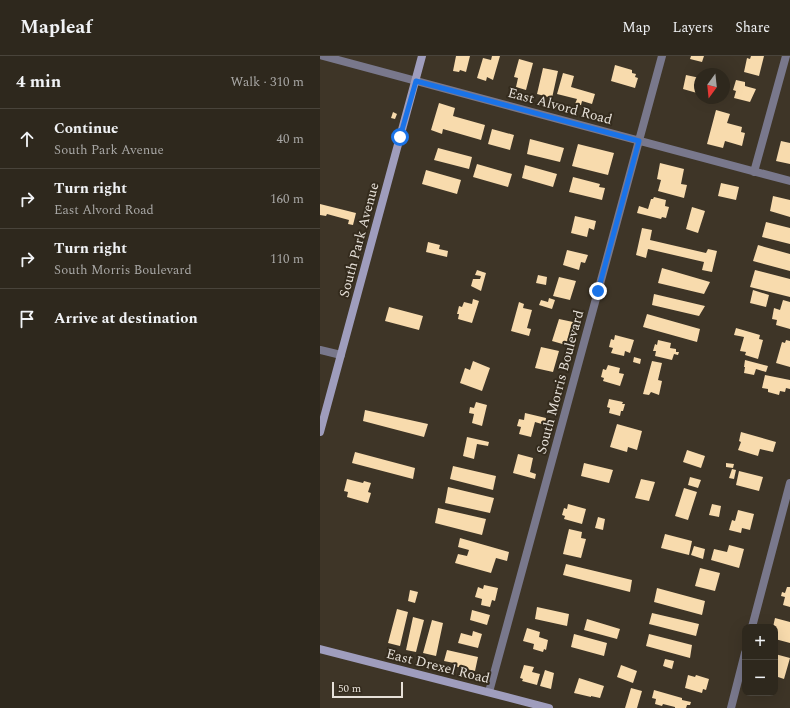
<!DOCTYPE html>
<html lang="en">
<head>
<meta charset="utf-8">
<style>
	:root { --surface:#2e281d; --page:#363026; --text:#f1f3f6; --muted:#a7a6a4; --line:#49443b }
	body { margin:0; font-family:Spectral,serif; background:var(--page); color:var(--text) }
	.controls { position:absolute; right:12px; bottom:12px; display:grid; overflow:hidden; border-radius:8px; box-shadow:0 4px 16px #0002 }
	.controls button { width:36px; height:36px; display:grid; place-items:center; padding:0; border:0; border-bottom:1px solid var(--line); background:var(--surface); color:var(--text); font:20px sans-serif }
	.compass { position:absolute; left:374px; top:12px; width:36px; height:36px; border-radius:50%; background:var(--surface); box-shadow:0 4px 16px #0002; rotate:195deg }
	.scale { position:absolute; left:12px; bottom:10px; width:71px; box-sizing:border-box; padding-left:4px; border:2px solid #e7e1d9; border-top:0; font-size:11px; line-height:14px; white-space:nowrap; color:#e7e1d9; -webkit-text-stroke:3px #342b1d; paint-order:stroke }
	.stop { position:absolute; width:12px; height:12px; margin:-9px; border:3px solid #1a73e8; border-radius:50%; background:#fff }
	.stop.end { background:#1a73e8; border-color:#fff; box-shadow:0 1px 4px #0008 }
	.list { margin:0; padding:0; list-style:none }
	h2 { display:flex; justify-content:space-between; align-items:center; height:52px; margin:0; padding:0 16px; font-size:17px }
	h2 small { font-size:13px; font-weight:400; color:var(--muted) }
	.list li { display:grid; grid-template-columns:26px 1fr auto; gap:12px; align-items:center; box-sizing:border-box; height:60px; padding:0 16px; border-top:1px solid var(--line) }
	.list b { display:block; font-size:15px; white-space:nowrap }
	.list p { margin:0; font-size:13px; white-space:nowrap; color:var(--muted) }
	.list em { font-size:13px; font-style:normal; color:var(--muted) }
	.icon { flex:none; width:22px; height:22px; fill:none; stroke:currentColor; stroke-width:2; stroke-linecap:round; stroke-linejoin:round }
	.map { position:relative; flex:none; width:470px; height:652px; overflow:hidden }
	header { display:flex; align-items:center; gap:24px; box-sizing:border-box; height:56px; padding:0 20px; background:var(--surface); border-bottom:1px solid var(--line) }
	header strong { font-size:19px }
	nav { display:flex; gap:22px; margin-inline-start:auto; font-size:14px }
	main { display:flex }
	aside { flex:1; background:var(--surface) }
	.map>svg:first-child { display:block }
	.building { fill:#f8dbad }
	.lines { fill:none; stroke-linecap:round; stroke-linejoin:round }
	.street { stroke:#79788c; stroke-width:8 }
	.secondary { stroke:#9f9dbd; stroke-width:8 }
	.route { stroke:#1a73e8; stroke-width:5 }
	.labels { text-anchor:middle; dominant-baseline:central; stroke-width:4; stroke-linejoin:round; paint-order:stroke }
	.street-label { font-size:14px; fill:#e7e1d9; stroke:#342b1d }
</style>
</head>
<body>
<header>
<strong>Mapleaf</strong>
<nav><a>Map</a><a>Layers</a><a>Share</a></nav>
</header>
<main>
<aside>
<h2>4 min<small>Walk · 310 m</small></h2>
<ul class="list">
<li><svg class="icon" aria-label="ahead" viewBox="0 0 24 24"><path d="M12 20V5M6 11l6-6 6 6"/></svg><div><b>Continue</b><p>South Park Avenue</p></div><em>40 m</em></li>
<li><svg class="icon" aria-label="right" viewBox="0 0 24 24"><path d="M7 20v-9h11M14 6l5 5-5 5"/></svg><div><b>Turn right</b><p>East Alvord Road</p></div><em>160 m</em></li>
<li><svg class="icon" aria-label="right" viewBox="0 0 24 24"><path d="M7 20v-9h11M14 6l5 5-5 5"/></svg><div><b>Turn right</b><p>South Morris Boulevard</p></div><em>110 m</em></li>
<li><svg class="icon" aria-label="arrive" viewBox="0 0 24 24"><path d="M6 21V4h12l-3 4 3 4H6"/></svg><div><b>Arrive at destination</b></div></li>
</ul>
</aside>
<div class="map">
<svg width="470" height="652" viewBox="0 0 470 652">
	<rect width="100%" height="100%" fill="#3e3527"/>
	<path class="building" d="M 136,0 L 150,0 L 146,16 L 140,14 L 139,16 L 133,15 Z
		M 172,0 L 180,0 L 173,24 L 167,21 L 166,25 L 157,22 L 163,2 L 171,4 Z
		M 371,0 L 384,0 L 382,6 L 370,3 Z
		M 431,0 L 444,0 L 439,20 L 424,16 L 427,2 L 430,3 Z
		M 199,3 L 213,7 L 206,34 L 196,31 L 198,22 L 194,21 Z
		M 295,9 L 312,14 L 312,17 L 316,18 L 315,21 L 318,22 L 315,32 L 291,25 Z
		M 223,12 L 238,15 L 232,42 L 217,38 Z
		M 243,17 L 254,20 L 251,31 L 275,38 L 272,48 L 262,45 L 261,49 L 255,48 L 257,43 L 237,38 Z
		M 366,19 L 380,22 L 380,28 L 377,37 L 363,33 Z
		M 416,24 L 425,26 L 425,30 L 436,33 L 430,46 L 414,42 L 416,35 L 413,34 Z
		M 119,47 L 135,52 L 133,60 L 165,69 L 161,84 L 123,73 L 122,78 L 111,74 Z
		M 396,54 L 410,58 L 407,67 L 422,71 L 421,76 L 425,77 L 422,90 L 405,85 L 403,92 L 387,88 Z
		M 73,56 L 77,58 L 75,63 L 71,62 Z
		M 172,73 L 194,79 L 190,94 L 168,88 Z
		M 210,83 L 244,92 L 240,106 L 207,98 Z
		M 461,85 L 470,87 L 470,108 L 456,105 Z
		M 258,88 L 294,97 L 288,119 L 252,110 Z
		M 118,92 L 152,101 L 149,113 L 114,104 Z
		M 340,107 L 364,113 L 361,128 L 367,129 L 364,142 L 338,135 L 341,124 L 337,123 Z
		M 157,108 L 192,118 L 188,131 L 153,121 Z
		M 205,109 L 237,118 L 233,131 L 202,122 Z
		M 106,114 L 141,124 L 137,138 L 102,128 Z
		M 253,121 L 280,128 L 279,131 L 285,132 L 282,144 L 249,136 Z
		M 401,127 L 419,131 L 416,144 L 398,140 Z
		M 453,140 L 470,144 L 470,161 L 450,155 Z
		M 334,141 L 346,144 L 345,150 L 349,151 L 346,162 L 342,161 L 341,163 L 317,157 L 319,150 L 328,153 L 331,143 L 333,143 Z
		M 0,148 L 36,157 L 33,169 L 28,168 L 29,164 L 7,158 L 6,160 L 0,159 Z
		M 372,151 L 385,155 L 378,177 L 366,173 Z
		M 255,160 L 276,165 L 274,174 L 269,172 L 267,181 L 251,177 Z
		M 446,166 L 470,172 L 470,188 L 442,181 Z
		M 322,172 L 332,174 L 330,184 L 386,197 L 388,193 L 397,195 L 392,216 L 382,214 L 384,206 L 328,193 L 326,202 L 316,199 Z
		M 108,186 L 120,189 L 119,193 L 128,195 L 127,201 L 106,196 Z
		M 438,189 L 470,198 L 470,215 L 433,205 Z
		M 247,194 L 268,199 L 265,207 L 261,206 L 259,214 L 243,209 Z
		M 342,212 L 390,226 L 384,238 L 338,227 Z
		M 157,214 L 166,217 L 161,235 L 151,230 L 153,223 L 160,223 L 161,220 L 155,219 Z
		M 435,214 L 470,223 L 470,241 L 430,231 Z
		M 218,219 L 227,221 L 226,229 L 216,227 Z
		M 239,221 L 256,225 L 250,244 L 233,240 Z
		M 433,234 L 449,239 L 446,251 L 430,247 Z
		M 334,238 L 385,250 L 379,260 L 332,249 Z
		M 229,242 L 235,244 L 232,253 L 219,249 L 221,244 L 228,246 Z
		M 153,243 L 159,245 L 152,267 L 138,263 L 139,258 L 137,258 L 139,250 L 142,251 L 144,246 L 152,248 Z
		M 463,244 L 470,246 L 470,273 L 456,269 L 457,264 L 452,263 L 454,252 L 460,254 Z
		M 199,246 L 204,248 L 203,252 L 212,254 L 207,272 L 211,273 L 209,280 L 191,275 Z
		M 69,251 L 103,260 L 99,274 L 65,265 Z
		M 327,258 L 380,273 L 377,286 L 323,271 Z
		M 239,263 L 253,266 L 246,289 L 232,285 Z
		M 416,272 L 440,279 L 439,283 L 443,284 L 438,303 L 425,299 L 426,296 L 420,295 L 424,281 L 414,279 Z
		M 295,279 L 314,284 L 310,297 L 305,295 L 304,300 L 291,297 L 293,292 L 289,291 L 291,283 L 294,284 Z
		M 338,284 L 351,287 L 350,292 L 356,293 L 356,296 L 359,296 L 358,299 L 354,298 L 352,304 L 335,300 L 336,295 L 333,295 L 335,288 L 337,289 Z
		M 466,284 L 470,285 L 470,311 L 456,307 L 462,286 L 465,287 Z
		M 221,291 L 239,295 L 233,316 L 215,312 Z
		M 314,301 L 321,303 L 320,308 L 313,306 Z
		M 425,304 L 448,310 L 446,316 L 436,313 L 434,319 L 424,317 L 425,311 L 424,311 Z
		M 153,305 L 170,312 L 162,335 L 140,327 L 145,312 L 150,314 Z
		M 332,305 L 342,307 L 338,324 L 342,325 L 339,339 L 331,336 L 329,339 L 323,338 Z
		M 288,309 L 300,312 L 299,317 L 304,318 L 300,330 L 283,325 L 284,322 L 281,321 L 283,313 L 286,314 Z
		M 445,319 L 470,324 L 470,333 L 466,332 L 465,336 L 460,335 L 459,339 L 448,336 L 448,333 L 442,332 Z
		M 289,343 L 303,346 L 302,348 L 305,348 L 303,355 L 301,355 L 300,360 L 289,357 L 290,352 L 287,351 Z
		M 156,346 L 167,349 L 162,370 L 152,367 L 154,358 L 149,357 L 150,351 L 154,352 Z
		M 45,354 L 108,368 L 104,381 L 43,365 Z
		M 205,357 L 226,362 L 225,369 L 215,366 L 211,381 L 199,378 L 201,371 L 197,370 L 199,363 L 204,364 Z
		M 297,368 L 322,375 L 317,394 L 308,391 L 307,396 L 290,391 Z
		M 421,376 L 456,386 L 453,396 L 440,393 L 438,400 L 418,394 L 421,386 L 419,385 Z
		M 147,381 L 169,386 L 168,390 L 157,388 L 154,403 L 143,400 Z
		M 367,394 L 385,400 L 381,412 L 363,406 Z
		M 35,396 L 95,412 L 93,423 L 32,407 Z
		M 198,398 L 213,402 L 210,416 L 216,418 L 215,423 L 193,417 Z
		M 264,407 L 293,414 L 289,427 L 261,420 Z
		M 406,407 L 414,408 L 413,412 L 406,411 Z
		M 133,410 L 176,420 L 173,434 L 130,423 Z
		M 412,413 L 416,414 L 414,423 L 409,422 Z
		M 419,415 L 443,421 L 439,435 L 416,429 Z
		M 370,421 L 381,424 L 378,432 L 368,429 Z
		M 27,423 L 43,427 L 44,425 L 51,427 L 48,436 L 51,437 L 48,447 L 27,441 L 28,436 L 24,435 Z
		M 321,423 L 335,426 L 329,445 L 315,442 Z
		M 128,431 L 174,442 L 170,457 L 125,447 Z
		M 364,432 L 377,436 L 368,464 L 355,460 Z
		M 248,448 L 266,453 L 262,468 L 244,463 L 245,460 L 242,459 L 244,452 L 247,453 Z
		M 392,448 L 401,450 L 399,461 L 389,459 Z
		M 118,452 L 166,463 L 162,479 L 115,467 Z
		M 418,454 L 434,458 L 430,474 L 422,472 L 421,477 L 409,474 L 412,464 L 415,465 Z
		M 278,461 L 285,463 L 283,474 L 275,472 Z
		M 249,473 L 262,476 L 261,482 L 266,483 L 261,502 L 243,498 Z
		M 345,478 L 372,485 L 369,499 L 341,492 Z
		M 140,482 L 189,496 L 187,505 L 176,502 L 171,517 L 135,507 L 138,498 L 147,500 L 149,494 L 138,491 Z
		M 409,489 L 424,493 L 419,512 L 391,504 L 394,493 L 407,496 Z
		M 374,490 L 385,493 L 383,503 L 371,499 Z
		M 246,508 L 312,524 L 310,536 L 243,519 Z
		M 380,512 L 400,517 L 395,535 L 375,530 Z
		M 164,529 L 178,532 L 175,545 L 172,544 L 170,551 L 161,549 L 162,543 L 155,541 L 158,531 L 163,533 Z
		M 467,531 L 470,531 L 470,551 L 463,549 L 465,541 L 461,540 L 462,536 L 465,537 Z
		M 337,532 L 385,545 L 382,559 L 334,546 Z
		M 90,534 L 98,536 L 95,547 L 88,545 Z
		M 217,551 L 249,558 L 247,570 L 215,563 Z
		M 77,553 L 88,556 L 80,590 L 68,587 Z
		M 152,554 L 170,559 L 167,569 L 150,564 Z
		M 332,557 L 379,568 L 376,580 L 329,568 Z
		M 93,561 L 104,564 L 96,596 L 86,594 Z
		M 455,562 L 470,566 L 470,587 L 455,583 L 455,571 L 453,571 Z
		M 267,563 L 300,573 L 297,583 L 264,574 Z
		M 112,564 L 123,567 L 116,600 L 103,597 Z
		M 207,572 L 220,576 L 219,581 L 228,584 L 226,594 L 224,593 L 223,596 L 213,593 L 214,588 L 203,585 Z
		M 153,575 L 162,578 L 158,592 L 138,587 L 141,577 L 152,580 Z
		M 254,578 L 287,587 L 284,600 L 251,591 Z
		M 329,578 L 372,589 L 370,602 L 326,590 Z
		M 127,594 L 158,601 L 155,615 L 134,610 L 134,607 L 124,605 Z
		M 455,598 L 470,602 L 464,623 L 455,620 Z
		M 345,603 L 354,605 L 352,613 L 343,610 Z
		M 204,609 L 214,611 L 212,616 L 220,618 L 217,629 L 202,625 L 203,623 L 200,622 Z
		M 301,609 L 317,615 L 313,627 L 297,621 Z
		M 225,614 L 234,617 L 231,633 L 220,630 Z
		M 368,619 L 375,621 L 376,619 L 389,623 L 386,634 L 383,633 L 382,637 L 365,632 Z
		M 259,622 L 284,630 L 280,642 L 271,640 L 271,641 L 254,637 Z
		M 311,632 L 322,635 L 317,652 L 305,652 Z
		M 334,634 L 362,642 L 362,644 L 371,646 L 370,649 L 367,649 L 366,652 L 355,652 L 355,651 L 343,648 L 342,650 L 335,648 L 336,643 L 332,642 Z"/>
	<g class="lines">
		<path class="street" d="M 3,0 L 470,125
			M 434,116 L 466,0
			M 0,294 L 21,299
			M 432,571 L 470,427
			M 169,636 L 342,0
			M 411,652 L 425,597"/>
		<path class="secondary" d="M 0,376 L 102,0
			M 0,593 L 229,652"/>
	</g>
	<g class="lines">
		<path class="route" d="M 80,81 L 96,25 L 319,85 L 278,235"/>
	</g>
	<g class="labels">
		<g class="street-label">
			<text transform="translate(240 50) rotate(15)">East Alvord Road</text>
			<text transform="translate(39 184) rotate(-75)">South Park Avenue</text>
			<text transform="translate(240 326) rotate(-75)">South Morris Boulevard</text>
			<text transform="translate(118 610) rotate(14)">East Drexel Road</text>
		</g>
	</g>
</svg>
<div class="controls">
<button>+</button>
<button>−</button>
</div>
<svg class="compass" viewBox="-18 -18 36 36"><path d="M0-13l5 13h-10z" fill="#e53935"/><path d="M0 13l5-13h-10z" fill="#a7a6a4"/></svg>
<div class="scale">50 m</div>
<div class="stop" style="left:80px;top:81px"></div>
<div class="stop end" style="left:278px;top:235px"></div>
</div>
</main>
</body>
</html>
